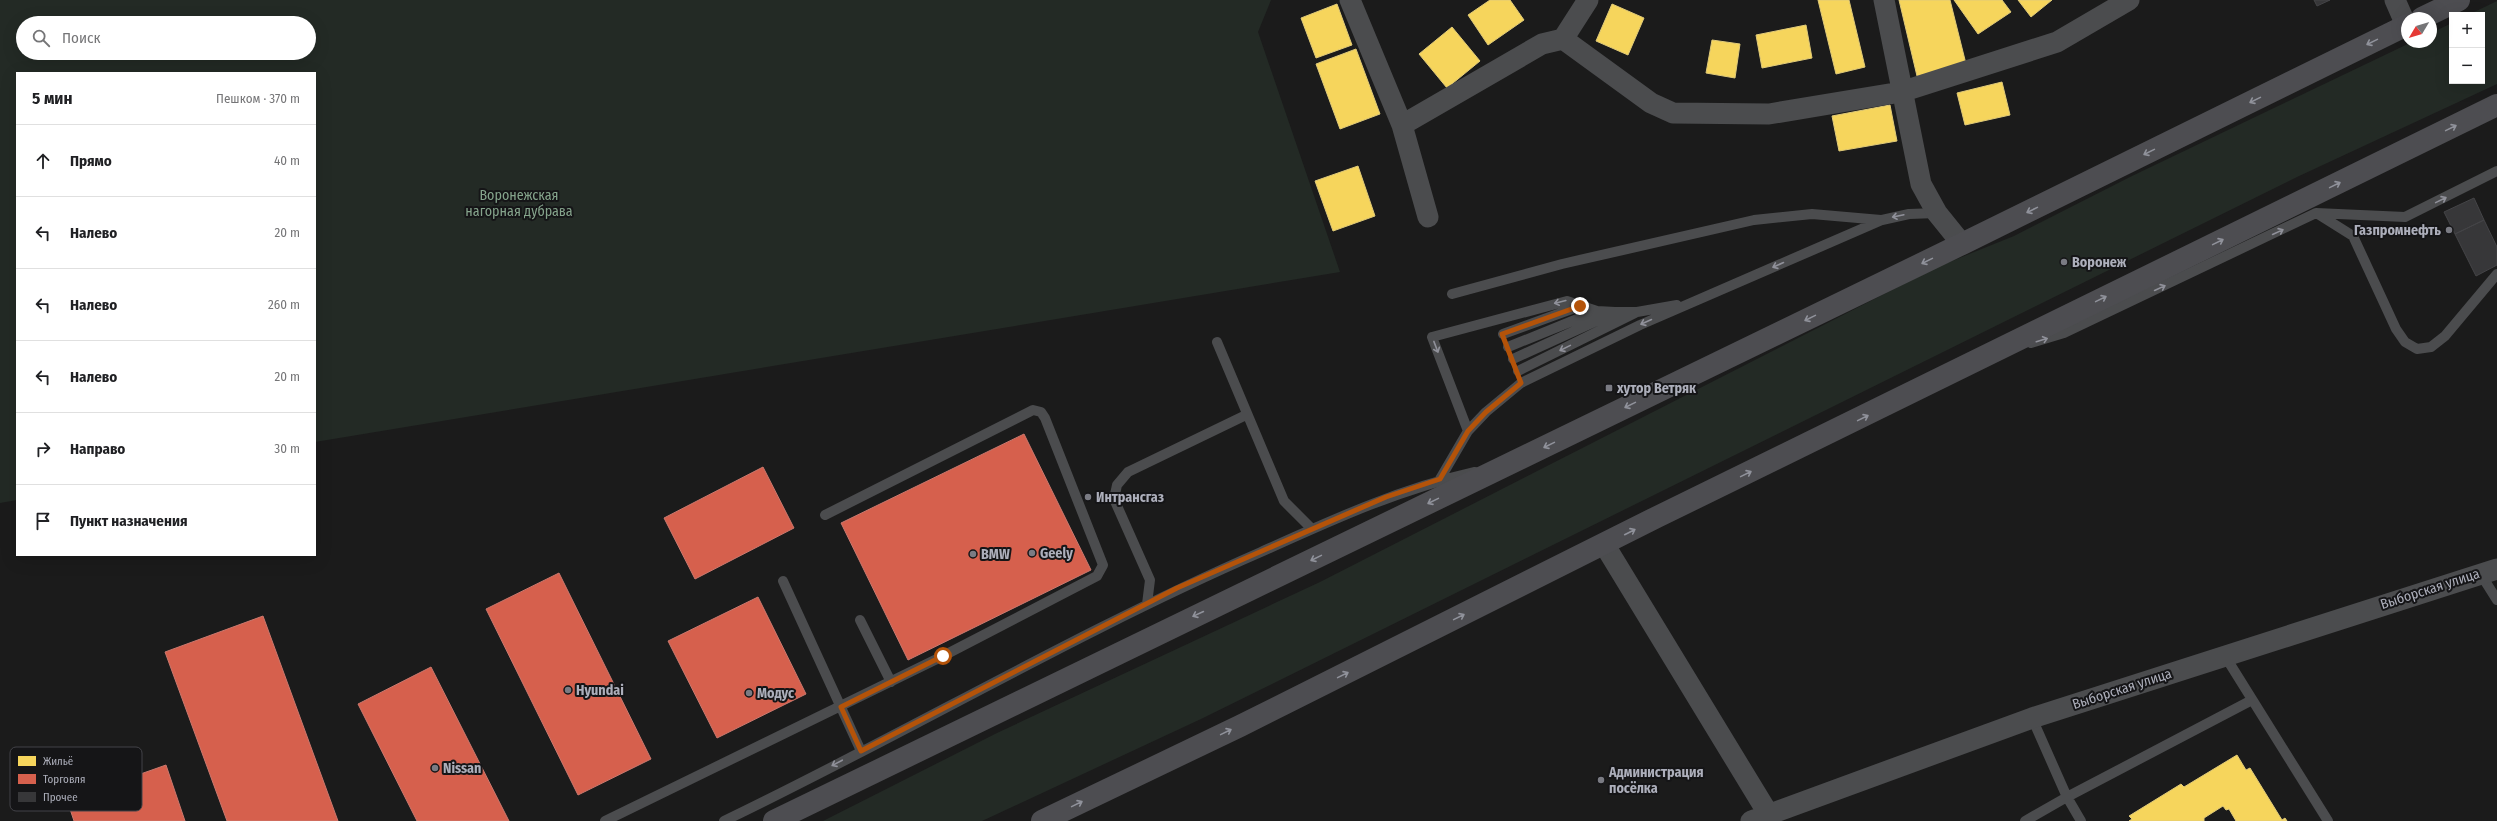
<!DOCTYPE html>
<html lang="ru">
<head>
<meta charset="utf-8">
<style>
	:root { --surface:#fff; --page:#f6f6f6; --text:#202124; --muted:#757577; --line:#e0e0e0 }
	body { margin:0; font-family:"Fira Sans Condensed",sans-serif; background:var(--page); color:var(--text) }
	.controls { position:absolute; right:12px; top:12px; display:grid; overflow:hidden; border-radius:0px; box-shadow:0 4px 16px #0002 }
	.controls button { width:36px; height:36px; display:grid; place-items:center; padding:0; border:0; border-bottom:1px solid var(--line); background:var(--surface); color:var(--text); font:20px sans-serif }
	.compass { position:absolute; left:2401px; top:12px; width:36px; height:36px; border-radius:50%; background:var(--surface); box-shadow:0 4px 16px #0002; rotate:232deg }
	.stop { position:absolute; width:12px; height:12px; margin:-9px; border:3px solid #b45309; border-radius:50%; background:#fff }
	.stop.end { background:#b45309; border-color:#fff; box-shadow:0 1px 4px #0008 }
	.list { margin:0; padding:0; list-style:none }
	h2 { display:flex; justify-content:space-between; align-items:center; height:52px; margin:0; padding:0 16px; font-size:17px }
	h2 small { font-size:13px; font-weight:400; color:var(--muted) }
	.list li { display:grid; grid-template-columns:26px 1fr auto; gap:12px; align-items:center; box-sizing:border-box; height:72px; padding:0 16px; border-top:1px solid var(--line) }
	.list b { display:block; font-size:15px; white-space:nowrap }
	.list em { font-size:13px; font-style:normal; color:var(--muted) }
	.icon { flex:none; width:22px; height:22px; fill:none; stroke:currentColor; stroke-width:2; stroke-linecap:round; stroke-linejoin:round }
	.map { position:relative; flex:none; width:2497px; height:821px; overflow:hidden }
	.search { position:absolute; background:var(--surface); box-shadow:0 4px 16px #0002; left:16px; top:16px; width:300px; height:44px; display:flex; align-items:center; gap:10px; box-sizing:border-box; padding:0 14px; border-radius:22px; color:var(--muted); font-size:15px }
	.panel { position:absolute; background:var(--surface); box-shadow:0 4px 16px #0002; left:16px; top:72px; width:300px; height:484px; border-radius:0px }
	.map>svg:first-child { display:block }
	.green { fill:#232a25; fill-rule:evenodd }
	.homes { fill:#f6d55c; stroke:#e0ca78 }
	.shops { fill:#d6604d; stroke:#ca786e }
	.building { fill:#373739; stroke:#444447 }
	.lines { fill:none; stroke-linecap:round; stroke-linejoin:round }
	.lane { stroke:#4b4c4e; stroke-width:10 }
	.street { stroke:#4b4c4e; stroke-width:21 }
	.highway { stroke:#4d4d51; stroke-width:22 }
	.oneway { stroke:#90929b }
	.oneway2 { stroke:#90919a }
	.route { stroke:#b45309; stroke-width:5 }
	.poi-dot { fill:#7a7b83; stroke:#151517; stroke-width:1.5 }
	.labels { text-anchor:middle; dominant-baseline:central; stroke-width:4; stroke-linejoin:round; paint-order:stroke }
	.park-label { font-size:14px; fill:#85a48c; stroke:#151517 }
	.poi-label { font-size:14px; font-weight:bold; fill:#adafbb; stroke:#151517; text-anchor:start }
	.street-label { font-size:14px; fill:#adafbb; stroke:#151517 }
	.key { fill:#151517; stroke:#434348; stroke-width:1 }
	.key-label { font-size:11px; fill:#adafbb }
</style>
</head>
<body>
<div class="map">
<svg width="2497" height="821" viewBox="0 0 2497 821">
	<rect width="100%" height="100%" fill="#1b1b1b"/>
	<path class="green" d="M 0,0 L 1271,0 L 1258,32 L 1340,272 L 315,442 L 315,73 L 17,73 L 17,500 L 0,503 ZM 23,23 L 309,23 L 309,53 L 23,53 Z
		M 2497,1 L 2497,84 L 2297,177 L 1201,719 L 982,821 L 823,821 L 997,733 L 1320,582 L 1937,267 L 2014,236 L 2132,176 L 2412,42 L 2431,42 L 2431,33 L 2452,23 L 2452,81 L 2482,81 L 2482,15 L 2468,15 Z"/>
	<path class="homes" d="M 1490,0 L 1510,0 L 1524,20 L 1488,45 L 1468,15 Z
		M 1818,0 L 1849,0 L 1865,67 L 1836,74 Z
		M 1899,0 L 1950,0 L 1966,64 L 1917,76 Z
		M 1954,0 L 2002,0 L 2011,12 L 1978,34 Z
		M 2018,0 L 2052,0 L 2031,17 Z
		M 1337,4 L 1352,45 L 1316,58 L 1301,18 Z
		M 1612,4 L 1644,18 L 1628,55 L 1596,41 Z
		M 1806,25 L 1812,58 L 1762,68 L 1756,35 Z
		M 1452,27 L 1480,61 L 1447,88 L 1419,54 Z
		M 1712,40 L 1740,44 L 1735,78 L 1706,73 Z
		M 1356,49 L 1380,114 L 1340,129 L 1316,64 Z
		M 2002,82 L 2010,115 L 1965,125 L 1957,93 Z
		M 1890,105 L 1897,141 L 1839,151 L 1832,116 Z
		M 1358,166 L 1375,216 L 1333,231 L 1315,181 Z
		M 2237,755 L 2246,770 L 2250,768 L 2282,820 L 2285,818 L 2287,821 L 2236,821 L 2229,809 L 2226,810 L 2223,806 L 2204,818 L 2204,821 L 2129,821 L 2132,819 L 2129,816 L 2181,784 L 2184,787 Z"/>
	<path class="shops" d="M 1024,434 L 1091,570 L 908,660 L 841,523 Z
		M 763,467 L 794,528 L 695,579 L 664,518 Z
		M 559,573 L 651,759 L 578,795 L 486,609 Z
		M 758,597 L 806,694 L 717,738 L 668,641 Z
		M 263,616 L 338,821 L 227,821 L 165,652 Z
		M 431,667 L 509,821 L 417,821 L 358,704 Z
		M 166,765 L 185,821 L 74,821 L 67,800 Z"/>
	<path class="building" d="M 2314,0 L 2330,0 L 2317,6 Z
		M 2474,198 L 2484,220 L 2455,234 L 2444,212 Z
		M 2484,220 L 2497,247 L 2497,265 L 2476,276 L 2455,234 Z"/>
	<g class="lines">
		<path class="lane" d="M 2318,214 L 2353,236 L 2396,329 L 2405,342 L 2417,349 L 2431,347 L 2445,336 L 2497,274
			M 1452,294 L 1562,264 L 1754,220 L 1812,214 L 1881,220
			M 1503,334 L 1580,306
			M 1217,342 L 1284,501 L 1312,529
			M 2031,343 L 2064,333 L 2316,213 L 2405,217 L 2497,171
			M 1508,347 L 1597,311
			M 1513,359 L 1614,313
			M 1518,371 L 1635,313
			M 1468,431 L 1432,337 L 1567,301 L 1597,311 L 1615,312 L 1637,312 L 1677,305
			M 1440,479 L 1468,431 L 1486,412 L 1521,383 L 1640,325 L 1882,220 L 1909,214 L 1937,213
			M 2480,573 L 2497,600
			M 783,581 L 861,751
			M 1147,604 L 1150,580 L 1114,499 L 1117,485 L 1128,472 L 1246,415
			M 860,620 L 891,682
			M 2225,656 L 2328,821
			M 605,821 L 943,656 L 1097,576 L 1103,565 L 1045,418 L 1041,412 L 1033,410 L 825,515
			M 724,821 C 905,734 1077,632 1261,552 C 1332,520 1399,489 1475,472
			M 2025,821 L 2067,797 L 2032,718
			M 2081,821 L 2067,797 L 2252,700"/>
		<path class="street" d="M 1350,0 L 1402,125
			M 1884,0 L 1921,184 L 1937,213 L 1962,244
			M 2395,0 L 2406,25
			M 1563,39 L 1651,103 L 1673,113 L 1769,114 L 1901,92 L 2057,42 L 2129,0
			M 1428,217 L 1402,125 L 1542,44 L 1563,39 L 1588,0
			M 1604,544 L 1769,815
			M 1751,821 L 2032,718 L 2497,569"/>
		<path class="highway" d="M 2422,18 L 2459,0
			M 774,821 L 1962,244 L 2407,25
			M 1042,821 L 1240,726 L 1657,517 L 2497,105"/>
	</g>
	<defs><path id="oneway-shaft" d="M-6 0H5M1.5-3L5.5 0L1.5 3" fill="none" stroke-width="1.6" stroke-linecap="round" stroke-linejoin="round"/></defs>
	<g class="oneway">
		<use href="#oneway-shaft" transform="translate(2372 42) rotate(154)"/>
		<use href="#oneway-shaft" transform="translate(2255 100) rotate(154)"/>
		<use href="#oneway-shaft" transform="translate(2451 128) rotate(-26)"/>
		<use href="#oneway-shaft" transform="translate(2149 152) rotate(154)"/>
		<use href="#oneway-shaft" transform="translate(2335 185) rotate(-26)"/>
		<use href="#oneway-shaft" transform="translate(2032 210) rotate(154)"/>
		<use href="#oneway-shaft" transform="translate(2218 242) rotate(-26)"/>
		<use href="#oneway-shaft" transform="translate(1927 261) rotate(154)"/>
		<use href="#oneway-shaft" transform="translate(2101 299) rotate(-26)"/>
		<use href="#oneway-shaft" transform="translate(1810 318) rotate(154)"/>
		<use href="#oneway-shaft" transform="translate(1630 405) rotate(154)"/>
		<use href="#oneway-shaft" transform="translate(1863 418) rotate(-26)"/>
		<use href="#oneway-shaft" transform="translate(1549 445) rotate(154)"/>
		<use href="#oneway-shaft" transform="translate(1746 474) rotate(-26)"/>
		<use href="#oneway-shaft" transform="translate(1433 501) rotate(154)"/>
		<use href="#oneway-shaft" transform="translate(1630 532) rotate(-27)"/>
		<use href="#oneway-shaft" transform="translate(1316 558) rotate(154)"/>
		<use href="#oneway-shaft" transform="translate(1198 614) rotate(155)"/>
		<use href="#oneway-shaft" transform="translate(1459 617) rotate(-26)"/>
		<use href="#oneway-shaft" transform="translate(1343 675) rotate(-26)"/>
		<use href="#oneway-shaft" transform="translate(1226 732) rotate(-26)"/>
		<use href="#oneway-shaft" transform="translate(1077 804) rotate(-26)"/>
	</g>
	<g class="oneway2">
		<use href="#oneway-shaft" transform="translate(2441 200) rotate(-26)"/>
		<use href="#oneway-shaft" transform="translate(1898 216) rotate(168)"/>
		<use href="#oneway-shaft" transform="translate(2278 232) rotate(-25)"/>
		<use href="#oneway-shaft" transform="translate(1778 265) rotate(156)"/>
		<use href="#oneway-shaft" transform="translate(2160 288) rotate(-25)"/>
		<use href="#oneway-shaft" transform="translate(1560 302) rotate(166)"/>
		<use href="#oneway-shaft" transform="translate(1646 322) rotate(156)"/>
		<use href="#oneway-shaft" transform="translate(2042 340) rotate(-17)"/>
		<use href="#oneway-shaft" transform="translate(1436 347) rotate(69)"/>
		<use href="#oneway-shaft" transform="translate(1565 348) rotate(154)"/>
		<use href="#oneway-shaft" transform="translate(837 763) rotate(152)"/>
	</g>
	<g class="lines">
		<path class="route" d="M 943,656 L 841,707 L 861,751 L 1177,588 L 1386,497 L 1440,479 L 1468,431 L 1486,412 L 1521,383 L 1502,334 L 1580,306"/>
	</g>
	<g class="poi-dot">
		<circle cx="2449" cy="230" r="4"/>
		<circle cx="2064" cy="262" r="4"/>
		<rect x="1605" y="384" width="8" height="8" rx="2"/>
		<circle cx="1088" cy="497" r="4"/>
		<circle cx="1032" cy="553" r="4"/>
		<circle cx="973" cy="554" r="4"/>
		<circle cx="568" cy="690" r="4"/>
		<circle cx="749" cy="693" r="4"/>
		<circle cx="435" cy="768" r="4"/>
		<circle cx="1601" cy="780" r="4"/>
	</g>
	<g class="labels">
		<g class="park-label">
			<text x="519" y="195">Воронежская<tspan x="519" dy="16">нагорная дубрава</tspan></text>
		</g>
		<g class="poi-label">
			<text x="2441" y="230" text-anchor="end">Газпромнефть</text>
			<text x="2072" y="262">Воронеж</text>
			<text x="1617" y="388">хутор Ветряк</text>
			<text x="1096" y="497">Интрансгаз</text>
			<text x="1040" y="553">Geely</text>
			<text x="981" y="554">BMW</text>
			<text x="576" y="690">Hyundai</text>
			<text x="757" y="693">Модус</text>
			<text x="443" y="768">Nissan</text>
			<text x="1609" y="772">Администрация<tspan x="1609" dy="16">посёлка</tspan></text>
		</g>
		<g class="street-label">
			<text transform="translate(2430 589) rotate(-18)">Выборская улица</text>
			<text transform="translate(2122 689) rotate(-18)">Выборская улица</text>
		</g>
	</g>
	<rect x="10" y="747" width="132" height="64" rx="6" class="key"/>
	<rect x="18" y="756" width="18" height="10" fill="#f6d55c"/>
	<rect x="18" y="774" width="18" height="10" fill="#d6604d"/>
	<rect x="18" y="792" width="18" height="10" fill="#373739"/>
	<g class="key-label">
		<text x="43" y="765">Жильё</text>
		<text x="43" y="783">Торговля</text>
		<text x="43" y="801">Прочее</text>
	</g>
</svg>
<div class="controls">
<button>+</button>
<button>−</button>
</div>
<svg class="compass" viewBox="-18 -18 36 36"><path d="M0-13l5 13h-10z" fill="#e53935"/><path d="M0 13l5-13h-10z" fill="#757577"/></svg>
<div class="stop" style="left:943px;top:656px"></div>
<div class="stop end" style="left:1580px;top:306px"></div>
<div class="search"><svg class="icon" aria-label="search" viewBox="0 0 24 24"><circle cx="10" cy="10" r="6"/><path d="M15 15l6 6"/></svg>Поиск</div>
<section class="panel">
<h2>5 мин<small>Пешком · 370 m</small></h2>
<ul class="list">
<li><svg class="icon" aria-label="ahead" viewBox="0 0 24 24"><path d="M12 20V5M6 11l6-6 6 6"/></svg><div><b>Прямо</b></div><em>40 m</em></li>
<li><svg class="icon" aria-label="left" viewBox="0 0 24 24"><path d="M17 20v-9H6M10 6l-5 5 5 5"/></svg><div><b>Налево</b></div><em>20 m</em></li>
<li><svg class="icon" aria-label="left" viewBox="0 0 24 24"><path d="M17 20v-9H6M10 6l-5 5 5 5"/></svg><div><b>Налево</b></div><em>260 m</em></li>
<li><svg class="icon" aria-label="left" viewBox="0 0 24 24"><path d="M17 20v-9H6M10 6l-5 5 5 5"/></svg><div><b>Налево</b></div><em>20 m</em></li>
<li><svg class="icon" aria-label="right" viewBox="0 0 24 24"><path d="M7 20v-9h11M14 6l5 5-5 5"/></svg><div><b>Направо</b></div><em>30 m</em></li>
<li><svg class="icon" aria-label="arrive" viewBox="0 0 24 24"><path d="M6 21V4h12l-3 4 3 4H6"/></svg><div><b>Пункт назначения</b></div></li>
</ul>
</section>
</div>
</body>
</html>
